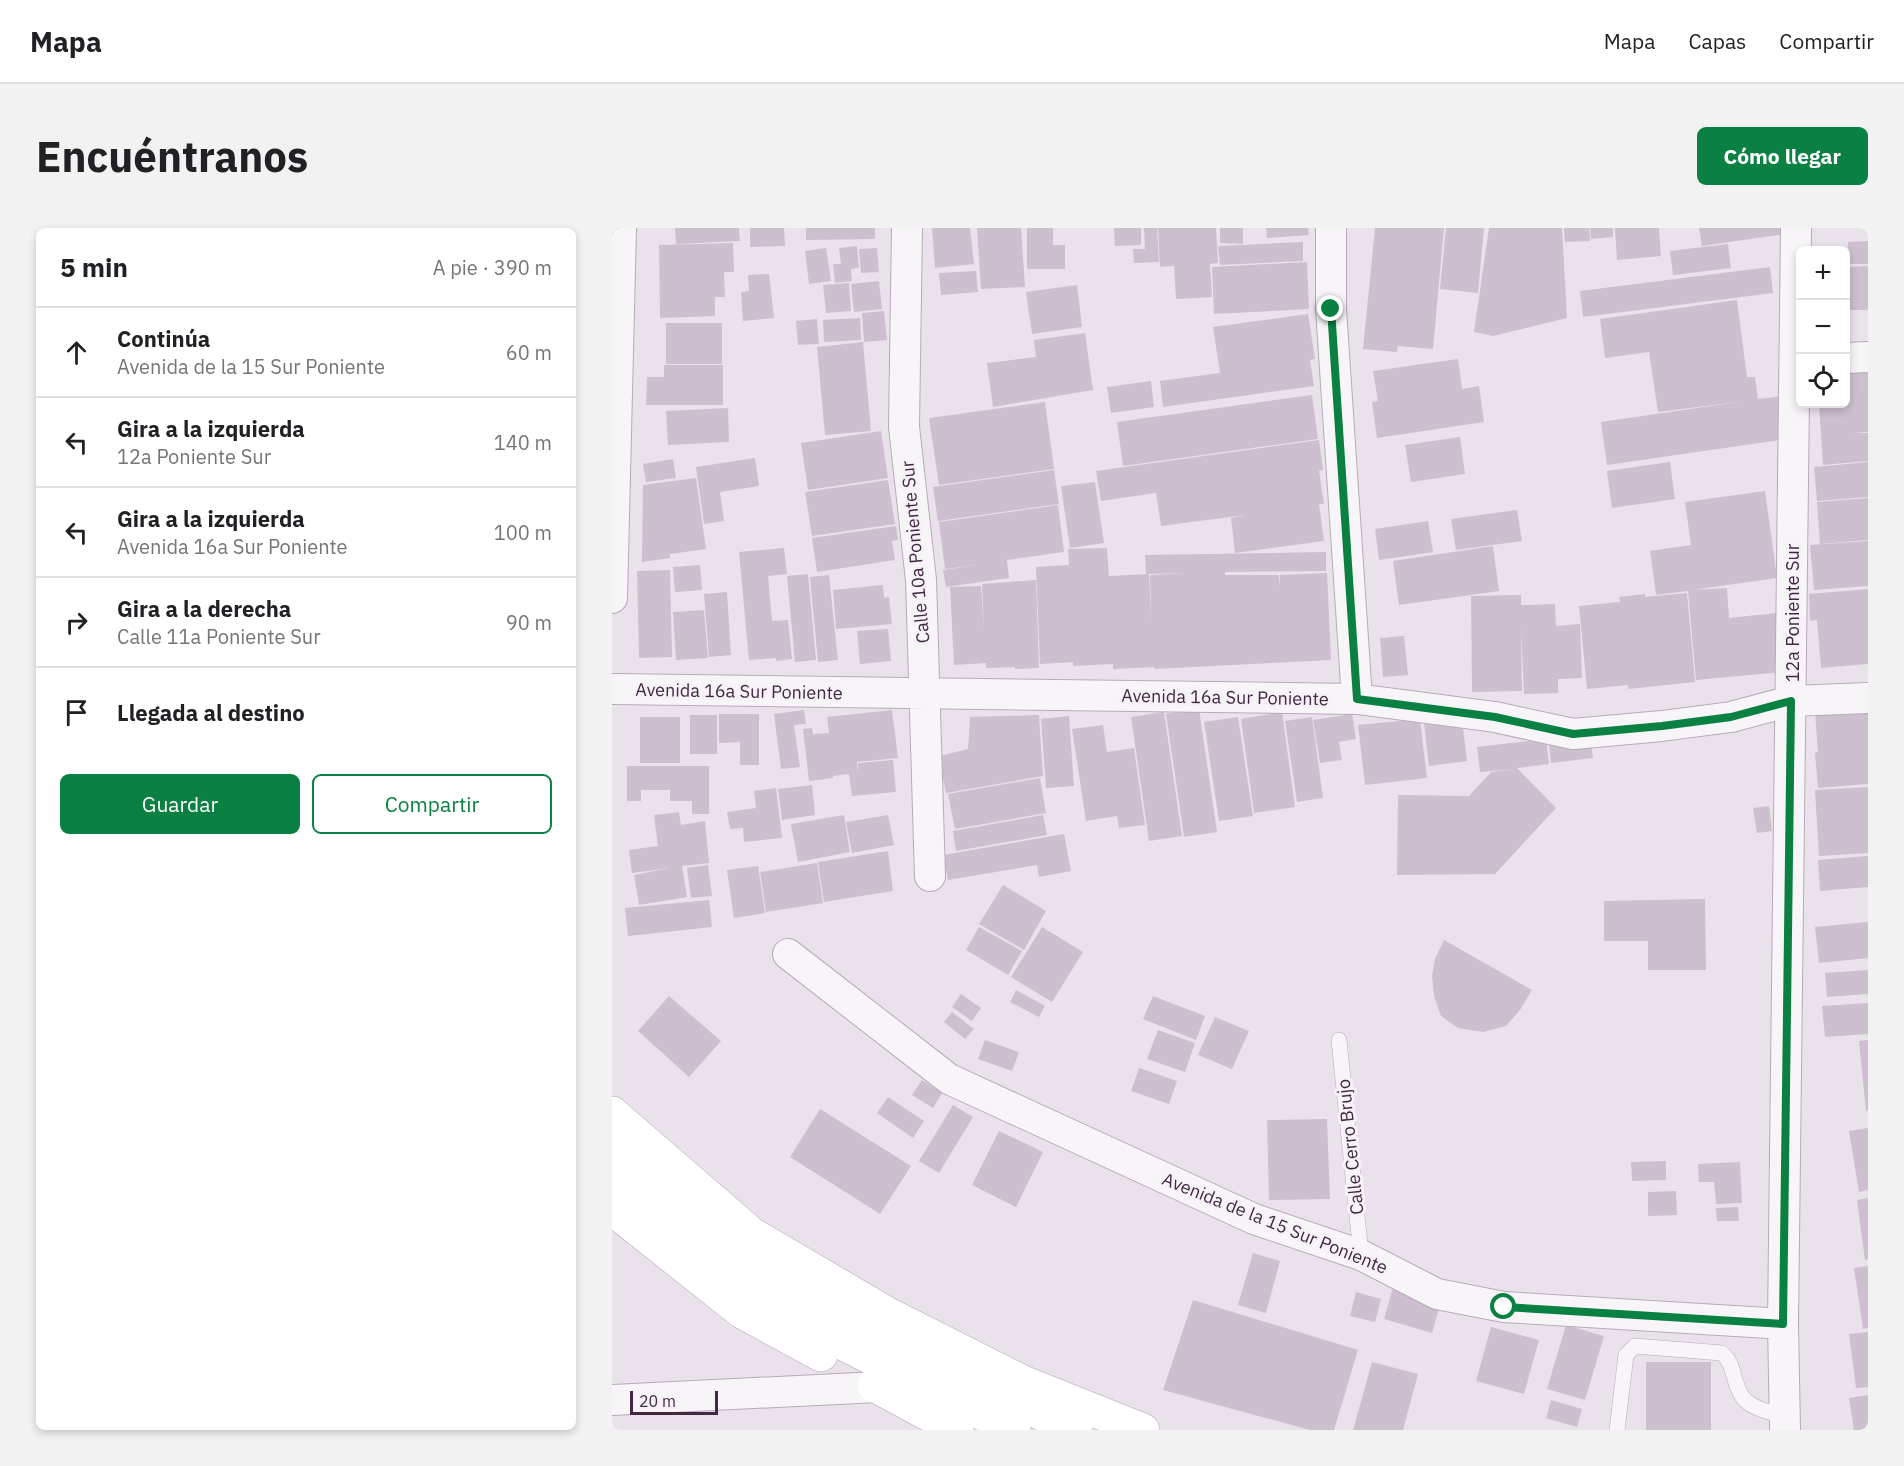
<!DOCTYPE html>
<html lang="es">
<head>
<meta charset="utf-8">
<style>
	:root { --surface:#fff; --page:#f2f2f2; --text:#202124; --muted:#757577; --line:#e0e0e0; --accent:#0b8043 }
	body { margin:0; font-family:"IBM Plex Sans",sans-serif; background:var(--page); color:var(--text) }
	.controls { position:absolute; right:18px; top:18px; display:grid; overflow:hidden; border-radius:9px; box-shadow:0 3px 9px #0003 }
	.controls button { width:54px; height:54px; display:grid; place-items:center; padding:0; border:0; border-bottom:2px solid var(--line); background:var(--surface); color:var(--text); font:30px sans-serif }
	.scale { position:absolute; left:18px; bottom:15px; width:88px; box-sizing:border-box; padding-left:6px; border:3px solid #412944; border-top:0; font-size:16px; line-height:21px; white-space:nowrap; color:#412944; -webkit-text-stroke:4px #f7f2f8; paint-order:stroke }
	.stop { position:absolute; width:18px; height:18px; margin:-14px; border:4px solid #0b8043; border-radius:50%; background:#fff }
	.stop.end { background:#0b8043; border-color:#fff; box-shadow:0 2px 6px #0008 }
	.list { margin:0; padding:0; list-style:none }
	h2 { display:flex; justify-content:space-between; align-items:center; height:78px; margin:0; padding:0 24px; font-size:26px }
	h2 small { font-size:20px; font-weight:400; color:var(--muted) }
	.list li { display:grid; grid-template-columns:39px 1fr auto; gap:18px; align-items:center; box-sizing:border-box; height:90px; padding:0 24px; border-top:2px solid var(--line) }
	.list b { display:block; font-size:22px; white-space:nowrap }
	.list p { margin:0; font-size:20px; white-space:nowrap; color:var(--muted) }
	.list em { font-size:20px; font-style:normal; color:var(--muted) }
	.actions { display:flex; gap:12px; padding:18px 24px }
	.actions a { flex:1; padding:14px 0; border:2px solid var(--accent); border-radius:9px; text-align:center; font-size:21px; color:var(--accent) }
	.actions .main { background:var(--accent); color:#fff }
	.icon { flex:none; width:33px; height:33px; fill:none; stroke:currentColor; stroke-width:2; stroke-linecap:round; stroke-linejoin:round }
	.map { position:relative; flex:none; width:1256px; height:1202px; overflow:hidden; border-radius:9px }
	header { display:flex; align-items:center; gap:36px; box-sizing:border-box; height:84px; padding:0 30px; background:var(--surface); border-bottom:2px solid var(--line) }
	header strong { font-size:28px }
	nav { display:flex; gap:33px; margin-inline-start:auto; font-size:21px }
	.intro { display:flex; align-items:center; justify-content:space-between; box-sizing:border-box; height:144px; padding:0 36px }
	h1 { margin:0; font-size:42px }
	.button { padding:15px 27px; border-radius:9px; background:var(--accent); color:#fff; font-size:21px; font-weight:700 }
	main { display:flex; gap:36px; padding:0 36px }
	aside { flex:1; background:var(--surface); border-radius:9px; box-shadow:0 3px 9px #0003 }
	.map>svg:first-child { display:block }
	.building { fill:#ccbfce }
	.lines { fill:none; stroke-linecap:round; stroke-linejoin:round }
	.service-casing { stroke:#b7aab9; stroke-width:16 }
	.minor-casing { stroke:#b7aab9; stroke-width:32 }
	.primary-casing { stroke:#b4a1b7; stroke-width:34 }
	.service { stroke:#f8f5f9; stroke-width:15 }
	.minor { stroke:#f8f5f9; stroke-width:30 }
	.primary { stroke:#fff; stroke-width:33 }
	.route { stroke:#0b8043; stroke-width:8 }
	.labels { text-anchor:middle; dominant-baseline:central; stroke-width:6; stroke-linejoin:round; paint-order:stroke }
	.street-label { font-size:18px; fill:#412944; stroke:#f7f2f8 }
</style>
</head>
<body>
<header>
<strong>Mapa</strong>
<nav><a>Mapa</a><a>Capas</a><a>Compartir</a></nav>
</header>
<div class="intro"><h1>Encuéntranos</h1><a class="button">Cómo llegar</a></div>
<main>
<aside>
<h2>5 min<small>A pie · 390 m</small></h2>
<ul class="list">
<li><svg class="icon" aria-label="ahead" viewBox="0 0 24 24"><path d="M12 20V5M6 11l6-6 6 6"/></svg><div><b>Continúa</b><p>Avenida de la 15 Sur Poniente</p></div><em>60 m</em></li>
<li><svg class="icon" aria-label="left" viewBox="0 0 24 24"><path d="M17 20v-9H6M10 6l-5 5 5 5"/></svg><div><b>Gira a la izquierda</b><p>12a Poniente Sur</p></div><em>140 m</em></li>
<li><svg class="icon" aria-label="left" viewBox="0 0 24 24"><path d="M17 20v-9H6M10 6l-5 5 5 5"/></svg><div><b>Gira a la izquierda</b><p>Avenida 16a Sur Poniente</p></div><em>100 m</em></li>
<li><svg class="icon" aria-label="right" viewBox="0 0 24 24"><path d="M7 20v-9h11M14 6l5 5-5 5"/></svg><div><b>Gira a la derecha</b><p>Calle 11a Poniente Sur</p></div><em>90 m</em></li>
<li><svg class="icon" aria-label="arrive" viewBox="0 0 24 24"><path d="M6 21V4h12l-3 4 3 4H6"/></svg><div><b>Llegada al destino</b></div></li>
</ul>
<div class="actions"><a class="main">Guardar</a><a>Compartir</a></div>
</aside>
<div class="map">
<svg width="1256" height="1202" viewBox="0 0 1256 1202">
	<rect width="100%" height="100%" fill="#eae2eb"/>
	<path class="building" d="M 63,0 L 127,0 L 128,13 L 64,16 Z
		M 138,0 L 172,0 L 173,18 L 138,19 Z
		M 194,0 L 263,0 L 263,11 L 194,12 Z
		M 320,0 L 358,0 L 362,36 L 323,40 Z
		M 365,0 L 409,0 L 413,59 L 369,61 Z
		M 415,0 L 441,0 L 441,17 L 453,17 L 453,41 L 415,41 Z
		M 502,0 L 529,0 L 529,17 L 503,18 Z
		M 532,0 L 545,0 L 547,34 L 522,35 L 521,21 L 533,21 Z
		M 546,0 L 604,0 L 606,35 L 598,36 L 600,69 L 564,71 L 562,38 L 548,39 Z
		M 608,0 L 631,0 L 631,16 L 608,15 Z
		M 654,0 L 696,0 L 697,7 L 655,10 Z
		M 763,0 L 832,0 L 821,121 L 786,118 L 785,124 L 751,121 Z
		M 834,0 L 872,0 L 866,65 L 828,61 Z
		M 877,0 L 950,0 L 955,90 L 881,108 L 862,104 Z
		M 952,0 L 977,0 L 978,13 L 953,14 Z
		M 978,0 L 1001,0 L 1001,9 L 979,11 Z
		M 1003,0 L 1047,0 L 1049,28 L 1005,32 Z
		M 1087,0 L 1172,0 L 1173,6 L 1090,18 Z
		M 1256,13 L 1256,36 L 1237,36 L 1236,14 Z
		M 691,14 L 691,33 L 608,37 L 606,18 Z
		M 121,15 L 122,44 L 112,44 L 113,69 L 103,69 L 103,88 L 48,90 L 47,17 Z
		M 1116,16 L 1119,40 L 1061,47 L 1058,23 Z
		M 245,18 L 247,40 L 239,41 L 240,53 L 223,55 L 221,36 L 229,36 L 227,20 Z
		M 214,20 L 219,53 L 197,56 L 193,23 Z
		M 265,20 L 267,44 L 249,45 L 247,21 Z
		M 695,34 L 697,81 L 602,86 L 600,39 Z
		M 1256,38 L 1256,82 L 1234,82 L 1234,39 Z
		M 1158,39 L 1161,65 L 971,89 L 968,63 Z
		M 364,43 L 366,64 L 329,67 L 327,45 Z
		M 157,46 L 162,90 L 131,93 L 129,64 L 137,63 L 136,47 Z
		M 267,53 L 270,81 L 242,84 L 239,56 Z
		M 237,55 L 239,83 L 214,85 L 211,57 Z
		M 465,57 L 470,99 L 420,106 L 414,64 Z
		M 1125,72 L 1135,149 L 1143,149 L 1146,171 L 1169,168 L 1175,211 L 995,237 L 989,194 L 1126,174 L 1046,184 L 1037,124 L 993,130 L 988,91 Z
		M 272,83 L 275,112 L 252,114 L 250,85 Z
		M 696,86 L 703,131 L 698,132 L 702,158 L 551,179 L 548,153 L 608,145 L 601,99 Z
		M 248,90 L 249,112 L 212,114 L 211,92 Z
		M 205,91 L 207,116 L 186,117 L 184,93 Z
		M 54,95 L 110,95 L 110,136 L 54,136 Z
		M 473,105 L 481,162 L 381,179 L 375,135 L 424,129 L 422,112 Z
		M 251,114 L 259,203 L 213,207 L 205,119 Z
		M 846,131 L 850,161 L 867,158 L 872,194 L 765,210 L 760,174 L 766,173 L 761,143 Z
		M 1256,134 L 1256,204 L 1241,205 L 1256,205 L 1256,233 L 1211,237 L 1207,176 L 1234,176 L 1234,136 Z
		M 52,137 L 111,137 L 111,177 L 34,177 L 35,149 L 52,149 Z
		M 539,153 L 542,179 L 499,185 L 495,159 Z
		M 700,167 L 706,211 L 511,238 L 505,194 Z
		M 433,174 L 442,241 L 327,257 L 317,190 Z
		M 116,180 L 117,214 L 56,217 L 54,183 Z
		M 269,203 L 276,250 L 196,262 L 189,215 Z
		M 848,209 L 853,246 L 799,254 L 793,217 Z
		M 707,212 L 711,242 L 707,243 L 712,276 L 707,276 L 712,313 L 623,325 L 619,290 L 633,287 L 549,298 L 544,265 L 489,273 L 484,243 Z
		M 143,230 L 147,258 L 108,264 L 112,293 L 92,296 L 84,239 Z
		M 61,231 L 64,250 L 34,254 L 31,236 Z
		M 1058,234 L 1063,271 L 1000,280 L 995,243 Z
		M 1256,234 L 1256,269 L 1205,273 L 1202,239 Z
		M 442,242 L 447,276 L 326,293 L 321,259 Z
		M 84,250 L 94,321 L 58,326 L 58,330 L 30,334 L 31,257 Z
		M 276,252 L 283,296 L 200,308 L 193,264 Z
		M 483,254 L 492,315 L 458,320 L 449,258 Z
		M 1153,263 L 1165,350 L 1080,362 L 1115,360 L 1117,390 L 1164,385 L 1170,444 L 1084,452 L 1076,363 L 1044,367 L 1038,323 L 1079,317 L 1073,274 Z
		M 1256,270 L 1256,312 L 1208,316 L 1205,274 Z
		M 446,277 L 452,324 L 395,332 L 397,350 L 334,359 L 331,342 L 364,337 L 333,341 L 327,294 Z
		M 905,282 L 910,313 L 844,322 L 839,291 Z
		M 816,293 L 821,324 L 767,332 L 763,301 Z
		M 284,298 L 286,312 L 280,313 L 283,332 L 205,344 L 200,310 Z
		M 1256,313 L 1256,358 L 1202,362 L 1198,317 Z
		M 881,318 L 887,363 L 787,377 L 781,333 Z
		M 172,320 L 175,346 L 156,348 L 160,393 L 176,392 L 180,431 L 164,433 L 164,430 L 137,432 L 127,324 Z
		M 495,320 L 497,348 L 537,346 L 539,391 L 538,347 L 573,345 L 534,346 L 533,327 L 714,324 L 714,343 L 613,344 L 613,347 L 667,347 L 668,360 L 668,347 L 715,345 L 719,432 L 542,441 L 542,439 L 501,441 L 501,436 L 461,438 L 461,434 L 428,436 L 424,339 L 457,337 L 456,321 Z
		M 88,337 L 90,362 L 63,364 L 61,339 Z
		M 58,342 L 60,429 L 27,430 L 25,343 Z
		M 196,346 L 204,432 L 183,434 L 175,348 Z
		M 217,347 L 226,432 L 206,434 L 198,349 Z
		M 424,352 L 427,440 L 403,441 L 403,439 L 374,440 L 374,435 L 342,437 L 338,359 L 369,358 L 372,403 L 370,356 Z
		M 271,357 L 272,370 L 277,369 L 280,396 L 224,401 L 221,362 Z
		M 1256,361 L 1256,436 L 1209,440 L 1205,392 L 1198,393 L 1197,366 Z
		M 115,364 L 119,427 L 97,429 L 92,366 Z
		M 1075,365 L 1083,454 L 1016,461 L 1016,457 L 975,461 L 967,378 L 1008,374 L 1007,369 L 1033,366 L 1033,369 Z
		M 909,367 L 909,377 L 943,376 L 944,398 L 968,396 L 970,450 L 946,451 L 946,465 L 912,466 L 909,400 L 910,463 L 860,464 L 859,368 Z
		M 92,382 L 96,430 L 64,432 L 61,384 Z
		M 276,401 L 279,433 L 248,436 L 245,403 Z
		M 792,408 L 796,447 L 771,449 L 768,410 Z
		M 1256,480 L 1256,556 L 1206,560 L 1203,525 L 1206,524 L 1203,484 Z
		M 587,481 L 605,604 L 572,609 L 554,486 Z
		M 192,482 L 194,496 L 182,497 L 188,539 L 169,541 L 162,486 Z
		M 280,482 L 286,530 L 245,534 L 246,546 L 246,535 L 281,532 L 284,564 L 240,568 L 237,546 L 221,548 L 221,550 L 197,553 L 191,501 L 200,500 L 201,506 L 217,505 L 215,489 Z
		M 552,484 L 570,608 L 537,613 L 519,489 Z
		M 670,484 L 683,579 L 642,585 L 629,491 Z
		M 107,486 L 147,486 L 147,537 L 128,537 L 128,514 L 107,515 Z
		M 740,486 L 744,511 L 727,514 L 730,532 L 708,535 L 701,492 Z
		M 78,487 L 105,487 L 105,526 L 78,526 Z
		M 427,487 L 431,548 L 334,565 L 327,528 L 356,521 L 358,489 Z
		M 457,488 L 462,558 L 434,560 L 429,491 Z
		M 28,489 L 68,489 L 68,535 L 28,535 Z
		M 626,489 L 641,588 L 607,593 L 592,494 Z
		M 700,489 L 711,570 L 685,574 L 673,493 Z
		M 808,491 L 815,550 L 753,557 L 746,497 Z
		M 850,491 L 855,533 L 817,538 L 812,495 Z
		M 491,497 L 495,524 L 522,520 L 533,597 L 507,600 L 505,588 L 474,593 L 460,501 Z
		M 978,510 L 981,530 L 939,535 L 937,515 Z
		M 934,511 L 937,536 L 905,540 L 944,580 L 883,646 L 785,647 L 786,567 L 857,568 L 879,544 L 904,541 L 868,544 L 865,519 Z
		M 15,538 L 97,538 L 97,586 L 80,586 L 80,573 L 58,573 L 58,562 L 29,562 L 29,573 L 15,573 Z
		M 428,550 L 434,585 L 343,601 L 336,566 Z
		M 200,557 L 203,587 L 170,592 L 166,561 Z
		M 1256,559 L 1256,625 L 1207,628 L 1203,562 Z
		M 164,560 L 170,610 L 132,614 L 131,600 L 118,601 L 115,584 L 144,580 L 142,563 Z
		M 1157,578 L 1160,603 L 1145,605 L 1141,580 Z
		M 67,584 L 69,597 L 93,593 L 97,635 L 70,638 L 75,669 L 27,677 L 22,647 L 57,640 L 20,645 L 17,622 L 46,618 L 42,587 Z
		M 232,587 L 238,624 L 186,634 L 179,596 Z
		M 276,587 L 282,617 L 240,625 L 234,594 Z
		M 431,587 L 435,607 L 344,623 L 341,603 Z
		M 452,606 L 459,643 L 427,649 L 425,637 L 336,652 L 331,627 Z
		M 276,623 L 281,663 L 212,674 L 206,634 Z
		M 1256,628 L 1256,659 L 1208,663 L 1206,632 Z
		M 205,635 L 211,675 L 154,684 L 148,644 Z
		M 96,637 L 100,668 L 79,670 L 75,640 Z
		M 146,638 L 153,685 L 122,690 L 115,642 Z
		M 391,657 L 434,683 L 412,722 L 367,696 Z
		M 1093,671 L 1094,742 L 1036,742 L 1036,713 L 992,713 L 992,673 Z
		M 97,672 L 100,699 L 16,708 L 13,680 Z
		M 1256,694 L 1256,730 L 1207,735 L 1203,699 Z
		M 367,699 L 410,723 L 396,747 L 354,722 Z
		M 430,699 L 471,724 L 440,774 L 399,749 Z
		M 832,712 L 920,762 L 908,782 L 894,798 L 871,804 L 846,800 L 829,788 L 822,768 L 820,748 L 823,731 Z
		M 1256,742 L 1256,766 L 1215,769 L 1213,745 Z
		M 404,762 L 433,778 L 427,789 L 398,774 Z
		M 349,766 L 369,780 L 360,793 L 340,779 Z
		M 57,768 L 109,813 L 77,849 L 26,803 Z
		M 541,768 L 593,788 L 584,812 L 531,791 Z
		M 1256,775 L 1256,806 L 1213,809 L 1210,778 Z
		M 340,784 L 362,801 L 353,811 L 332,794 Z
		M 603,789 L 637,803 L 620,841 L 586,827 Z
		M 546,802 L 583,815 L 573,844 L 535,831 Z
		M 373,812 L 407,824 L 400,843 L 366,831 Z
		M 1256,812 L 1256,883 L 1254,883 L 1247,813 Z
		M 527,840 L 565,853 L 557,876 L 519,863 Z
		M 310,852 L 330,865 L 321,880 L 300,867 Z
		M 276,869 L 312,893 L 301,910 L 265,885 Z
		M 341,877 L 361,889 L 327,945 L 307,933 Z
		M 208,881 L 299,938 L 268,986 L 178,929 Z
		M 715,891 L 718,971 L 657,972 L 655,892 Z
		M 1256,900 L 1256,962 L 1247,964 L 1237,903 Z
		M 387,903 L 431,924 L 404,979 L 360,957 Z
		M 1054,933 L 1054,952 L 1020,953 L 1019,934 Z
		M 1128,934 L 1130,975 L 1104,976 L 1102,954 L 1087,954 L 1086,936 Z
		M 1064,963 L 1065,987 L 1036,988 L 1036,964 Z
		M 1256,970 L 1256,1031 L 1253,1032 L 1245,972 Z
		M 1126,979 L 1127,993 L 1105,993 L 1104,980 Z
		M 641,1025 L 668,1033 L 654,1085 L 626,1077 Z
		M 1256,1038 L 1256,1100 L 1251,1101 L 1242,1040 Z
		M 782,1056 L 830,1070 L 820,1105 L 772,1091 Z
		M 744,1064 L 769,1071 L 763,1094 L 738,1088 Z
		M 581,1072 L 746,1122 L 722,1202 L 698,1202 L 551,1162 Z
		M 954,1097 L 992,1108 L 973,1172 L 935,1161 Z
		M 879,1099 L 927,1112 L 912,1166 L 864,1153 Z
		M 1256,1104 L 1256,1159 L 1244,1160 L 1237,1106 Z
		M 760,1134 L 806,1146 L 791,1202 L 741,1202 Z
		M 1034,1134 L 1099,1134 L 1099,1202 L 1034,1202 Z
		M 1256,1167 L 1256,1202 L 1242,1202 L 1237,1170 Z
		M 939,1172 L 970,1181 L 965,1199 L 934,1190 Z"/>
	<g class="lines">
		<defs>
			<path id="service" d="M 727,812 L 749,1027
				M 1005,1202 L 1014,1127 L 1023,1118 L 1110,1125 C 1124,1138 1120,1154 1130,1168 C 1138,1181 1159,1184 1173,1189"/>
			<path id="minor" d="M 295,0 L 292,199 L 309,352 L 318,648
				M 719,0 L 719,81 L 745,471
				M 1234,130 L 1256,129
				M 0,370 L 9,0
				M 0,461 L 745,471 L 883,489 L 961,506 L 1050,498 L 1119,489 L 1179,473 L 1256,470
				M 176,726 L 337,851 L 642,991 L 749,1027 L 825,1066 L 892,1079 L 1171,1096
				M 0,1172 L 266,1159
				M 1173,1202 L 1171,1096 L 1184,0"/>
			<path id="primary" d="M 0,885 L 140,1006 L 276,1086 L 411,1154 L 531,1202
				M 0,914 L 44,954 L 124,1021 L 221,1084 L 311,1131 L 464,1202
				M 0,947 L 96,1028 L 208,1104 L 402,1202
				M 0,981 L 130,1084 L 209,1127
				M 262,1157 L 345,1202"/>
		</defs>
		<use href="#service" class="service-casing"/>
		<use href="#minor" class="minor-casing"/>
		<use href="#primary" class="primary-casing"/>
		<use href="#service" class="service"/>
		<use href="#minor" class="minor"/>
		<use href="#primary" class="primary"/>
	</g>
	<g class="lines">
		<path class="route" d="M 719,81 L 745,471 L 883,489 L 961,506 L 1050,498 L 1119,489 L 1179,473 L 1171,1096 L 892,1079"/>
	</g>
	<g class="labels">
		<g class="street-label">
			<text transform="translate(303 324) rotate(-95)">Calle 10a Poniente Sur</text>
			<text transform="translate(1180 385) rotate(-90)">12a Poniente Sur</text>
			<text transform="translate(127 463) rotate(1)">Avenida 16a Sur Poniente</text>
			<text transform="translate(613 469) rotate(1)">Avenida 16a Sur Poniente</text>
			<text transform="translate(738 919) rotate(-96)">Calle Cerro Brujo</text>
			<text transform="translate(663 995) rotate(22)">Avenida de la 15 Sur Poniente</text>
		</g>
	</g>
</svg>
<div class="controls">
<button>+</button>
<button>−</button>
<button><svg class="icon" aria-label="locate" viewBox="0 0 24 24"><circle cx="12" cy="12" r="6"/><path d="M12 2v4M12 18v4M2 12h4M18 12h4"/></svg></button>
</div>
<div class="scale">20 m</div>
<div class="stop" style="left:892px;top:1079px"></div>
<div class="stop end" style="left:719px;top:81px"></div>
</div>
</main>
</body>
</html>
